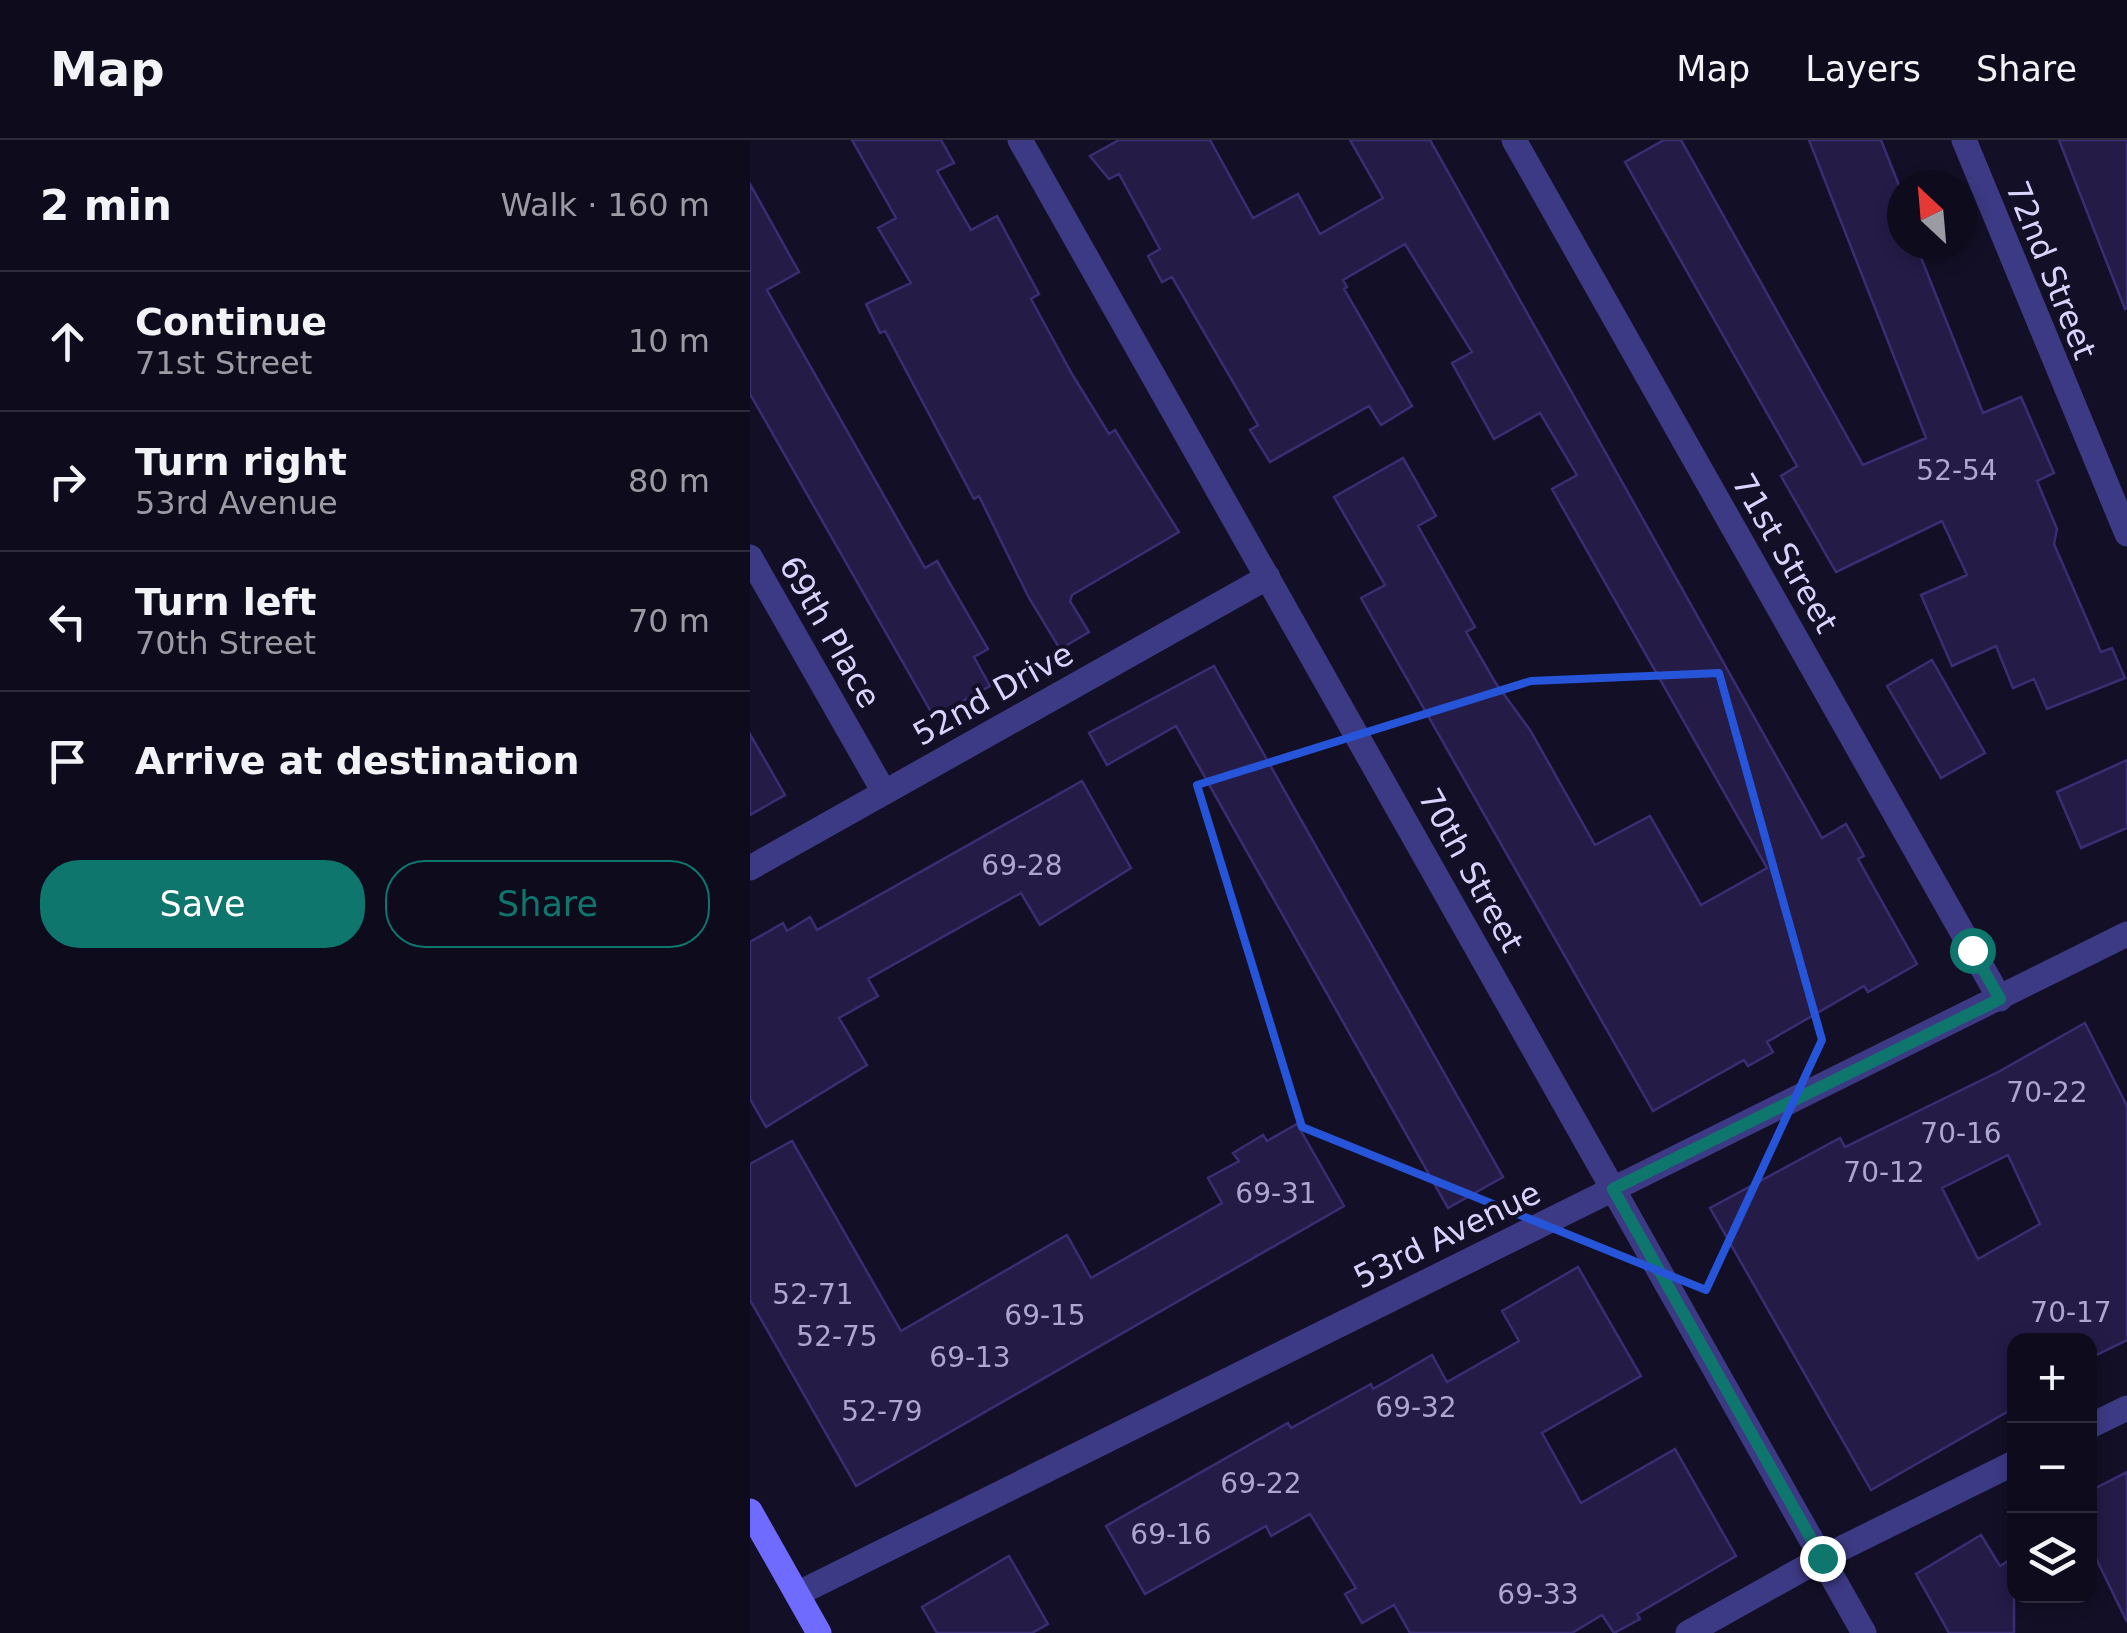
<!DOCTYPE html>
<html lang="en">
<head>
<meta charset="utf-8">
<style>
	:root { --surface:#0e0b1c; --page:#171425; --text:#f1f3f6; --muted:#9b9ba3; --line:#2e2b3b; --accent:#0f766e }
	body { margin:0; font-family:"DejaVu Sans",sans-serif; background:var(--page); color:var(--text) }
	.controls { position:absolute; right:30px; bottom:30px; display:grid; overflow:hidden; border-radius:20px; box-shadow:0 5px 15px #0003 }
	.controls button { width:90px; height:90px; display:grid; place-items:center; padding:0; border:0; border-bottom:2px solid var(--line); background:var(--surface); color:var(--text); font:50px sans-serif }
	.compass { position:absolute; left:1137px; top:30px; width:90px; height:90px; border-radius:50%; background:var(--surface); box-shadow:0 5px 15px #0003; rotate:334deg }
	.stop { position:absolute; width:30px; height:30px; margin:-22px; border:8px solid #0f766e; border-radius:50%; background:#fff }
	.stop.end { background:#0f766e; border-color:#fff; box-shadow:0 2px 10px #0008 }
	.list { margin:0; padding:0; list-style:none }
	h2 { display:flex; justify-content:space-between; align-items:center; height:130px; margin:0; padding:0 40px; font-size:42px }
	h2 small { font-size:32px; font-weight:400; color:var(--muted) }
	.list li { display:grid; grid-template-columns:65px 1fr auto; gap:30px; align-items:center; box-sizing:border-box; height:140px; padding:0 40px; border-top:2px solid var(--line) }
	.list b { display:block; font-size:38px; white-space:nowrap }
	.list p { margin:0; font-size:32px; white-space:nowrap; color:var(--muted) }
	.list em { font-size:32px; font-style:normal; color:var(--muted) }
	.actions { display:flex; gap:20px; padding:30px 40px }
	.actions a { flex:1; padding:22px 0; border:2px solid var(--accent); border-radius:40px; text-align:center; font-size:35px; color:var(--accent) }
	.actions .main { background:var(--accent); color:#fff }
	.icon { flex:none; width:55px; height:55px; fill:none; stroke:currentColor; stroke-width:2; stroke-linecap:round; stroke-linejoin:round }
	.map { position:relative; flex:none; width:1377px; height:1493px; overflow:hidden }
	header { display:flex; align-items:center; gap:60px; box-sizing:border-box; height:140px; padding:0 50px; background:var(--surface); border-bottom:2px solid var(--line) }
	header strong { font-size:48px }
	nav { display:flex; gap:55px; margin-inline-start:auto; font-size:35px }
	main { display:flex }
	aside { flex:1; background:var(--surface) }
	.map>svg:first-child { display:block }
	.building { fill:#241b47; stroke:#3b2d73; stroke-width:2.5; fill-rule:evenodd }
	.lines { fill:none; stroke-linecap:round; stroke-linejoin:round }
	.street { stroke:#3d3a85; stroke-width:25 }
	.secondary { stroke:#6f6bff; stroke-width:25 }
	.route { stroke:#0f766e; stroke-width:12 }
	.marked { fill:none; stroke:#2655da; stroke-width:8; stroke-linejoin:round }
	.labels { text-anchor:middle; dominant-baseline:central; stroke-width:8; stroke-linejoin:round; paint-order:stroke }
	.number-label { font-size:28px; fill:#aca6d1 }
	.street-label { font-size:32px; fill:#d9d4ff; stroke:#130f26 }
</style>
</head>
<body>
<header>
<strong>Map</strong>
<nav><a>Map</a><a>Layers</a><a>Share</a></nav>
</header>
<main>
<aside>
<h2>2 min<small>Walk · 160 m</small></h2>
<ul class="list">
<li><svg class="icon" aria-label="ahead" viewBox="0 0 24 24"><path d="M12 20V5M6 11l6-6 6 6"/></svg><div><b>Continue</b><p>71st Street</p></div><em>10 m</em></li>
<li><svg class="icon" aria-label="right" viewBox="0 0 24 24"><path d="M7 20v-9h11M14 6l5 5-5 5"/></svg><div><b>Turn right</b><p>53rd Avenue</p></div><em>80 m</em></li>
<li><svg class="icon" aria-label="left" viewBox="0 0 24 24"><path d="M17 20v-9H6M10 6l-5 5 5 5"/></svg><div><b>Turn left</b><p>70th Street</p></div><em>70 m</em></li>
<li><svg class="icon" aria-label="arrive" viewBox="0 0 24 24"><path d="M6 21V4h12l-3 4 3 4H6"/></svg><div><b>Arrive at destination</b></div></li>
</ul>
<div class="actions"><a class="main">Save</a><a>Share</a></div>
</aside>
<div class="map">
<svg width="1377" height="1493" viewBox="0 0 1377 1493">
	<rect width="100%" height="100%" fill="#130f26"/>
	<path class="building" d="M 102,0 L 191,0 L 204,23 L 187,31 L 221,90 L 247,76 L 289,154 L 281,159 L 322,234 L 359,294 L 365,290 L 429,392 L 322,455 L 320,461 L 339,492 L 310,509 L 279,458 L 229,356 L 224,359 L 135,191 L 130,193 L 116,164 L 161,143 L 128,88 L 146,78 Z
		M 369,0 L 460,0 L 503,78 L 548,54 L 570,94 L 633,58 L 600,0 L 680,0 L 1072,698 L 1096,684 L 1114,716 L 1108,719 L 1167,824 L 1118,852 L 1114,846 L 1017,902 L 1023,912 L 998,926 L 994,920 L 903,971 L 611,458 L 635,445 L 584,357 L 653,318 L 686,376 L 668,386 L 725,487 L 716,492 L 745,542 L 780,590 L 845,705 L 900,676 L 951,765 L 1017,728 L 802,349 L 827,335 L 790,273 L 744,299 L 702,223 L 722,212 L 655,104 L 593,140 L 597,147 L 594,149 L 662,266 L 631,285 L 619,266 L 520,322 L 500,290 L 508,285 L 422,137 L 412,142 L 398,116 L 410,109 L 369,34 L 359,39 L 340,16 Z
		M 914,0 L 931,0 L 1113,325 L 1176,298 L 1059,0 L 1131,0 L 1152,53 L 1152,105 L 1166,105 L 1233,273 L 1271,257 L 1304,333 L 1287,341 L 1307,389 L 1304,404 L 1351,512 L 1362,508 L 1375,538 L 1297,569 L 1284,539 L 1263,548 L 1246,506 L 1202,526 L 1171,455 L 1217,435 L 1192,381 L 1086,432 L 1031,336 L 1047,326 L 875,22 Z
		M 1309,0 L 1377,0 L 1377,168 L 1375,169 Z
		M 0,44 L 49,132 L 17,150 L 175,428 L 187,421 L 238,509 L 224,517 L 240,546 L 184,577 L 0,254 Z
		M 1182,520 L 1235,613 L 1191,638 L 1137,546 Z
		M 464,526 L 753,1037 L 698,1068 L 426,586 L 357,625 L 339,593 Z
		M 0,594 L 35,655 L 0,675 Z
		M 1377,620 L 1377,688 L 1331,708 L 1307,652 Z
		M 332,641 L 381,728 L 290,785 L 271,753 L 118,839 L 128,856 L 89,878 L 117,925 L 16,987 L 0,959 L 0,802 L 33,783 L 37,791 L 60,777 L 67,790 Z
		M 1335,883 L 1377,966 L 1377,1200 L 1340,1218 L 1340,1200 L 1264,1200 L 1264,1268 L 1121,1350 L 960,1068 L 1090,998 L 1095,1007 L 1250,931 ZM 1258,1015 L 1290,1084 L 1228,1119 L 1192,1048 Z
		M 547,984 L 594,1066 L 106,1346 L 0,1160 L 0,1024 L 42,1001 L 151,1191 L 317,1095 L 341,1138 L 472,1063 L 458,1038 L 489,1021 L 483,1013 L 513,995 L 517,1001 Z
		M 828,1127 L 891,1236 L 792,1293 L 831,1363 L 925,1309 L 986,1416 L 887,1474 L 890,1479 L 864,1493 L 852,1475 L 822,1493 L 660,1493 L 644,1465 L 612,1483 L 595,1454 L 606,1448 L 560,1374 L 521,1396 L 516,1386 L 395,1454 L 356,1386 L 538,1283 L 541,1288 L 621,1244 L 623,1249 L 682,1215 L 697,1242 L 769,1201 L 752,1171 Z
		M 1377,1332 L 1377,1482 L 1340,1406 L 1340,1351 Z
		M 1231,1395 L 1250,1426 L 1264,1417 L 1264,1493 L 1199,1493 L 1166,1434 Z
		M 259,1416 L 298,1484 L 282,1493 L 187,1493 L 172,1467 Z"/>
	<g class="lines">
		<path class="street" d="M 270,0 L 1114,1493
			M 764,0 L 1250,859
			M 1214,0 L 1377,394
			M 0,417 L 134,652
			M 0,728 L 518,437
			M 1340,1286 L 1377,1268
			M 47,1454 L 1377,794
			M 938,1493 L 1072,1418 L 1264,1323"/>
		<path class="secondary" d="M 0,1371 L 69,1493"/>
	</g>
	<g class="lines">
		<path class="route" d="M 1072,1418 L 863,1049 L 1250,859 L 1222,810"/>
	</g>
	<path class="marked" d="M 969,533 L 1072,900 L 956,1150 L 552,987 L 447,645 L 781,541 Z"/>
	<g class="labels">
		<g class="number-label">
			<text x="1207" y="330">52-54</text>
			<text x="272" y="725">69-28</text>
			<text x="1297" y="952">70-22</text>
			<text x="1211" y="993">70-16</text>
			<text x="1134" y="1032">70-12</text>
			<text x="526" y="1053">69-31</text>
			<text x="63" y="1154">52-71</text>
			<text x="1321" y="1172">70-17</text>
			<text x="295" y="1175">69-15</text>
			<text x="87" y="1196">52-75</text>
			<text x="220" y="1217">69-13</text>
			<text x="666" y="1267">69-32</text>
			<text x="132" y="1271">52-79</text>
			<text x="511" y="1343">69-22</text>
			<text x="421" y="1394">69-16</text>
			<text x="788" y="1454">69-33</text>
		</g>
		<g class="street-label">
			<text transform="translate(1301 130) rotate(68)">72nd Street</text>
			<text transform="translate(1035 413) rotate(60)">71st Street</text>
			<text transform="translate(80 492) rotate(60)">69th Place</text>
			<text transform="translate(243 554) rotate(-29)">52nd Drive</text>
			<text transform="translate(721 730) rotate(61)">70th Street</text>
			<text transform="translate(697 1095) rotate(-26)">53rd Avenue</text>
		</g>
	</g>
</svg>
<div class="controls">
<button>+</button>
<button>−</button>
<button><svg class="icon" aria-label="layers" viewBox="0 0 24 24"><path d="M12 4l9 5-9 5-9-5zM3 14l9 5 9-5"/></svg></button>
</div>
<svg class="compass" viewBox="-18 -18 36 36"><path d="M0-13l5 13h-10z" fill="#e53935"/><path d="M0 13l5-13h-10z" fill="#9b9ba3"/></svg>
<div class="stop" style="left:1222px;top:810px"></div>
<div class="stop end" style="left:1072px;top:1418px"></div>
</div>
</main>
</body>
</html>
